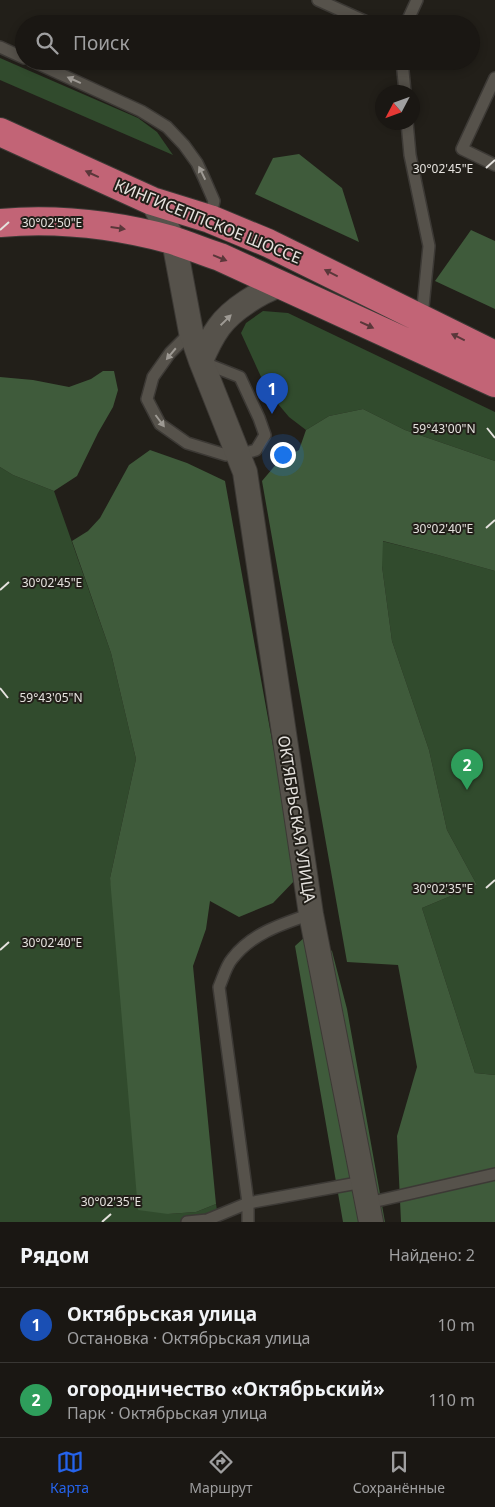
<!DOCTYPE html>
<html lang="ru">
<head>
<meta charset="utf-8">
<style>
	:root { --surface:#1a1713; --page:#23201c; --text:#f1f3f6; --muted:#9f9fa0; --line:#383633; --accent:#2563eb }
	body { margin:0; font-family:"Noto Sans",sans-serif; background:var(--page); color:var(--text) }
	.compass { position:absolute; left:375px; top:85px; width:45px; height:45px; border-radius:50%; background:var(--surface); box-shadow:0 2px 8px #0003; rotate:229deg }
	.you { position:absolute; left:282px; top:454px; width:18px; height:18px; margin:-12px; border:4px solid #fff; border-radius:50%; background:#1a73e8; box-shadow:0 0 0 8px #1a73e833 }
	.badge { display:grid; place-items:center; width:32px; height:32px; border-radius:50%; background:var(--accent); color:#fff; font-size:16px; font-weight:700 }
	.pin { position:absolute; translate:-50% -41px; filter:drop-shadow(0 1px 2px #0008) }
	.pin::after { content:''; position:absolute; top:26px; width:18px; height:15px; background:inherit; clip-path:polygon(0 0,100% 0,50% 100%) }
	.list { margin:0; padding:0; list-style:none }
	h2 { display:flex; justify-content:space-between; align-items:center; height:65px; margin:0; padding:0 20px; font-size:21px }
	h2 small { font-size:16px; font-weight:400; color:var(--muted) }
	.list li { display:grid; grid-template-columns:32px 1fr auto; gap:15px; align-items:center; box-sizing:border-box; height:75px; padding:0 20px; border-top:1px solid var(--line) }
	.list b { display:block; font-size:19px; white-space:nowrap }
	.list p { margin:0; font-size:16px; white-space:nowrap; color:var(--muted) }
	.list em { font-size:16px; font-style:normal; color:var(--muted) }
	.icon { flex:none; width:28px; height:28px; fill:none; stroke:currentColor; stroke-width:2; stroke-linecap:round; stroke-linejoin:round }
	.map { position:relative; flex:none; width:495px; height:1222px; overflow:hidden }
	.search { position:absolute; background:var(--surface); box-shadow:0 2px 8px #0003; left:15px; right:15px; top:15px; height:55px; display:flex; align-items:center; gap:12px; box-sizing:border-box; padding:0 18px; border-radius:28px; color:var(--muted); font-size:19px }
	.sheet { height:215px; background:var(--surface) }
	nav { display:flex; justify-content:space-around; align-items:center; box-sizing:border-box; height:70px; border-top:1px solid var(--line); background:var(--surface); font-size:14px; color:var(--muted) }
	nav a { display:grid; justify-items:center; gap:2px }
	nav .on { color:var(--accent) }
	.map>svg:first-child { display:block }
	.green { fill:#314b2d }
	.forest { fill:#3f5b3b }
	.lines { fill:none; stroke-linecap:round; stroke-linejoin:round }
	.service-casing { stroke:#3c3935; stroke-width:14 }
	.minor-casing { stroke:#3c3935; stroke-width:26 }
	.trunk-casing { stroke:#3c3935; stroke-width:30 }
	.service { stroke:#56524b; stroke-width:11 }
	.minor { stroke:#56524b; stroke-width:24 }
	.trunk { stroke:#c26476; stroke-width:28 }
	.oneway { fill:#9e9a94 }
	.oneway2 { fill:#5a373a }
	.ticks { fill:none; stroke:#e5e2de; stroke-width:2 }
	.labels { text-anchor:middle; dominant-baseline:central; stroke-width:4; stroke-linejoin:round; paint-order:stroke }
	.street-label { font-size:16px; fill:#e5e2de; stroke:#221f19 }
	.ticks-label { font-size:12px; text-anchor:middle; fill:#e5e2de; stroke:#221f19; stroke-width:4; stroke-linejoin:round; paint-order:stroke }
</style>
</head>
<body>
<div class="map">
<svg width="495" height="1222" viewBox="0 0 495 1222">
	<rect width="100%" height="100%" fill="#221f19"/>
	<path class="green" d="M 0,58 L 138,118 L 157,132 L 173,155 L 0,80 Z
		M 263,311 L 288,313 L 495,412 L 495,461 L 405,430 L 363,409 L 329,416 L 306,430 L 289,417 L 268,392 L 241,333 L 246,323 Z
		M 0,467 L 13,475 L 54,491 L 111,653 L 136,759 L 110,878 L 168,1214 L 196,1212 L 216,1204 L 219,1222 L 0,1222 Z
		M 382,541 L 438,555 L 495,571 L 495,1075 L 475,1073 L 422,908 L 477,885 L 447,830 L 429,750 L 392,641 L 382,566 Z"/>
	<path class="forest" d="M 299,154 L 342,188 L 359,242 L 255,194 L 273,158 Z
		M 471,230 L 495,241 L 495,309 L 435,281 Z
		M 103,371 L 114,371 L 118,390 L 113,407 L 98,433 L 77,476 L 54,491 L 13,475 L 0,467 L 0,377 L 33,380 L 69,387 L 91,379 Z
		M 363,409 L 405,430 L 495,461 L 495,571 L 438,555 L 383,541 L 382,566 L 392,641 L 429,750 L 447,830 L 477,885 L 422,908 L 475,1073 L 495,1075 L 495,1222 L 401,1222 L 397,1136 L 417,1067 L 398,965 L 347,962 L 262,481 L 278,462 L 299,450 L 306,430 L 329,416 Z
		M 150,450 L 187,463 L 225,481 L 297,878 L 273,903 L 239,917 L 210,901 L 206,929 L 193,966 L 216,1204 L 196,1212 L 168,1214 L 138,1210 L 110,878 L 136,759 L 111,653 L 72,541 L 88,531 L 100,518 L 129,465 Z
		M 306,936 L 332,951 L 347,1009 L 385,1222 L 343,1222 L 295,946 Z"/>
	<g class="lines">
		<defs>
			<path id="service" d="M 318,0 L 371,24
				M 406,24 L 417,0
				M 0,47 L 24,58
				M 32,61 L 141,111 L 167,127 L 184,145 L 197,163 L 204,178 L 214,201 L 210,219
				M 402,61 L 405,92
				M 495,78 L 462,149 L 495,165
				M 407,122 L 410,155 L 429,246 L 422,317
				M 191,332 L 170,353 L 153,377 L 147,399 L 160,424 L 187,443 L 226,455 L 238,455 L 256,450 L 265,435 L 259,418 L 240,377 L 202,362
				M 368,1203 L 495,1174
				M 187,1222 L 207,1220 L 248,1203 L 363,1182
				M 248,1222 L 248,1203 L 219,987 C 223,978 226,966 232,959 C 252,933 282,924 311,914"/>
			<path id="minor" d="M 152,201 L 174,241 L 191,332 L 201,361 L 245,472 L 311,914 L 371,1222
				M 201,361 C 206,349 211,338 219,327 C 232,309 260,292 280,285"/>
			<path id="trunk" d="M 0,132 L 152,201 L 210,219 L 268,243 L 495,355
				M 0,223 C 58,218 117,225 172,240 C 188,245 204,252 220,257 L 495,383"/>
		</defs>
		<use href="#service" class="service-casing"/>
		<use href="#minor" class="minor-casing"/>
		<use href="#trunk" class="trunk-casing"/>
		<use href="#service" class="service"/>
		<use href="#minor" class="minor"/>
		<use href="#trunk" class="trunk"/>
	</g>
	<defs><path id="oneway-solid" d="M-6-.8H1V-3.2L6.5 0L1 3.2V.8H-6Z" transform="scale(1.25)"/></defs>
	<g class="oneway">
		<use href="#oneway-solid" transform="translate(74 80) rotate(-156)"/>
		<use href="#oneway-solid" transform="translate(202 173) rotate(-116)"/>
		<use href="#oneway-solid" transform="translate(226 320) rotate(-44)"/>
		<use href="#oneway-solid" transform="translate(171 354) rotate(130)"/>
		<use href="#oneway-solid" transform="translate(160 421) rotate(53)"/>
	</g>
	<g class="oneway2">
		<use href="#oneway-solid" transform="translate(92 174) rotate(-155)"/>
		<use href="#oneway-solid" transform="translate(118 228) rotate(8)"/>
		<use href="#oneway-solid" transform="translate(220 258) rotate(22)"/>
		<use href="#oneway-solid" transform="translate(331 273) rotate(-153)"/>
		<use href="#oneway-solid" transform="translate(367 325) rotate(25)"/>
		<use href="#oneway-solid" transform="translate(458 337) rotate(-154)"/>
	</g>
	<path class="ticks" d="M 486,168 L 495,160M 0,230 L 9,222M 487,428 L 495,438M 486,528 L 495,520M 0,590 L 9,582M 0,688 L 8,698M 486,888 L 495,880M 0,950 L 9,942M 102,1222 L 111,1214"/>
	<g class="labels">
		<g class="street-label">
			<text transform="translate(208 221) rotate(22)">КИНГИСЕППСКОЕ ШОССЕ</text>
			<text transform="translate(297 819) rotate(81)">ОКТЯБРЬСКАЯ УЛИЦА</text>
		</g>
	</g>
	<g class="ticks-label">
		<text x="443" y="173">30°02'45"E</text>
		<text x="52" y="227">30°02'50"E</text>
		<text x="444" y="433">59°43'00"N</text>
		<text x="443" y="533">30°02'40"E</text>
		<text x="52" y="587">30°02'45"E</text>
		<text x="51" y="702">59°43'05"N</text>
		<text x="443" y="893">30°02'35"E</text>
		<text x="52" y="947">30°02'40"E</text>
		<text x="111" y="1206">30°02'35"E</text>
	</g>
</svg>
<svg class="compass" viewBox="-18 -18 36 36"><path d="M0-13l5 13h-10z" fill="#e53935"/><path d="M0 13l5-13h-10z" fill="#9f9fa0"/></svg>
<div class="you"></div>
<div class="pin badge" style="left:272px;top:414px;background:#1a4fb4">1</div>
<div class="pin badge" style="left:467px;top:790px;background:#2e9e5b">2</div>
<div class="search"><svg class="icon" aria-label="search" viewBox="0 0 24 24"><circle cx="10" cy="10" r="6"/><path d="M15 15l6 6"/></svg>Поиск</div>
</div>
<section class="sheet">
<h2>Рядом<small>Найдено: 2</small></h2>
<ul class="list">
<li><span class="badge" style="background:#1a4fb4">1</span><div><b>Октябрьская улица</b><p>Остановка · Октябрьская улица</p></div><em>10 m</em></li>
<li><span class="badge" style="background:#2e9e5b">2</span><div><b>огородничество «Октябрьский»</b><p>Парк · Октябрьская улица</p></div><em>110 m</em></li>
</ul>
</section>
<nav>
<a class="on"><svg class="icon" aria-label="map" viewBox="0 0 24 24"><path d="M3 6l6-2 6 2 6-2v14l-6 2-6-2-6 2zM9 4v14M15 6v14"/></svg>Карта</a>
<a><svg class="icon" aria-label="directions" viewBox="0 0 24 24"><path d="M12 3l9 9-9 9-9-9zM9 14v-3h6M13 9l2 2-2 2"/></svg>Маршрут</a>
<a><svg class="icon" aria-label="saved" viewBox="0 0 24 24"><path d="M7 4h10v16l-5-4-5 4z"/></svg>Сохранённые</a>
</nav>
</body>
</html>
